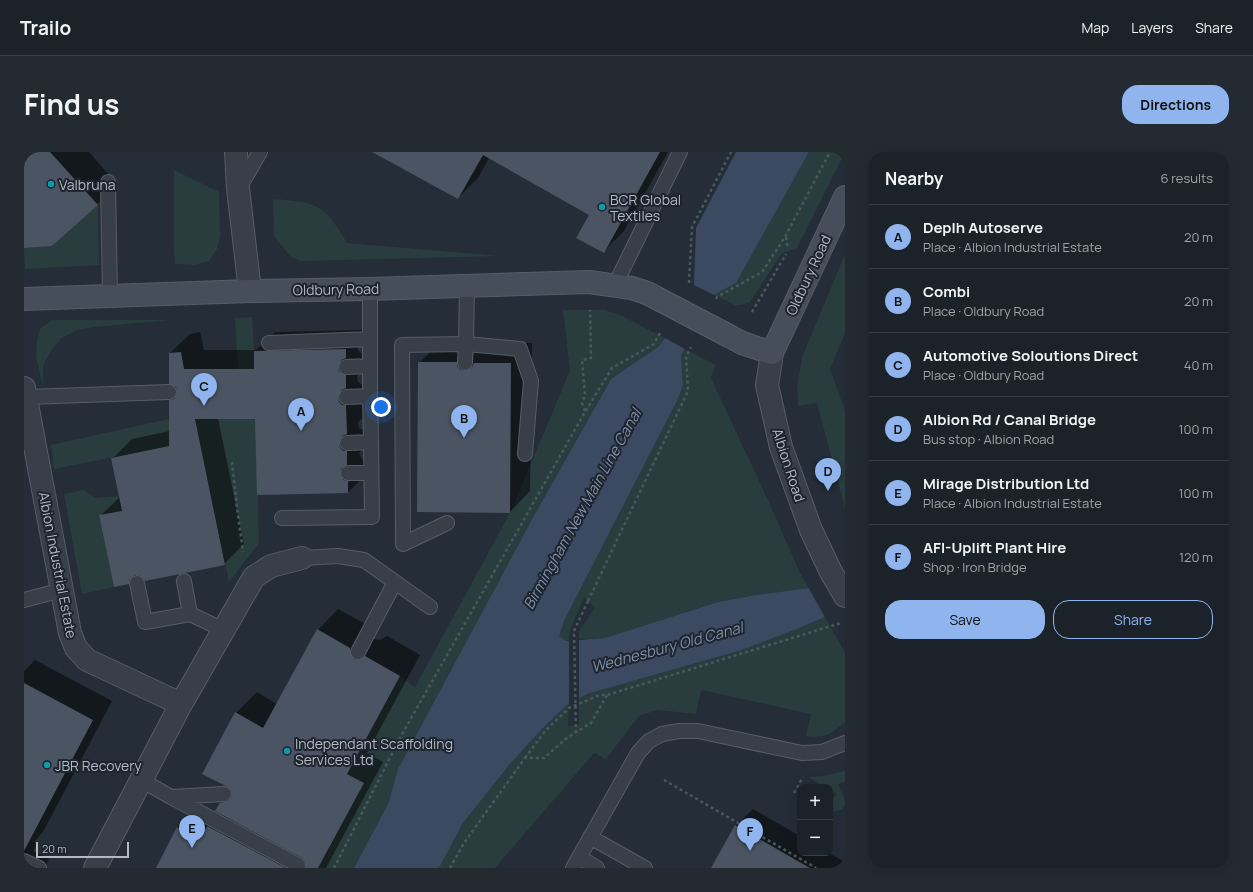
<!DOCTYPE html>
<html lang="en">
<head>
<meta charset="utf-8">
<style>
	:root { --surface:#1b222a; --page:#242a32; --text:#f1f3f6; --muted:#a0a4a8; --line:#393f47; --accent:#8fb4ee }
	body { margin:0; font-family:Manrope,sans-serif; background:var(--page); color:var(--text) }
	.controls { position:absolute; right:12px; bottom:12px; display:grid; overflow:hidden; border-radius:8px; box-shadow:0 4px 16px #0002 }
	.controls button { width:36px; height:36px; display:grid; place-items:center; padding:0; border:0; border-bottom:1px solid var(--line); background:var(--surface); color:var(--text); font:20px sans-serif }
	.scale { position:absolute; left:12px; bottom:10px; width:93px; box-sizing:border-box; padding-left:4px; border:2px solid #b3bac5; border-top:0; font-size:11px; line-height:14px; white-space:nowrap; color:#b3bac5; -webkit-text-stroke:3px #1d242e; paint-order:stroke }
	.you { position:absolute; left:357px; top:255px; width:14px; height:14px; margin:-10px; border:3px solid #fff; border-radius:50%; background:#1a73e8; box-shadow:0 0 0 6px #1a73e833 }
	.badge { display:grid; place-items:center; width:26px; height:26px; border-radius:50%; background:var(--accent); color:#111; font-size:13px; font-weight:700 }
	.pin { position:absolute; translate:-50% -33px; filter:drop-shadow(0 1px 2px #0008) }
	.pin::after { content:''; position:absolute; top:21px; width:14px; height:12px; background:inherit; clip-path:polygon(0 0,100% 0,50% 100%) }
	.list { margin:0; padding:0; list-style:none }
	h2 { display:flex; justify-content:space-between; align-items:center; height:52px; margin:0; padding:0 16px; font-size:17px }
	h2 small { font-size:13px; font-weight:400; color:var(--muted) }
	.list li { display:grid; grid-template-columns:26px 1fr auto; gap:12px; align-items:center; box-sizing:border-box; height:64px; padding:0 16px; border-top:1px solid var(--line) }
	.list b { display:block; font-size:15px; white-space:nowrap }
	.list p { margin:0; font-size:13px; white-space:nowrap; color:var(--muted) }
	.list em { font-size:13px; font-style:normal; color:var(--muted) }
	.actions { display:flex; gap:8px; padding:12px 16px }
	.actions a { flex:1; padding:9px 0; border:1px solid var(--accent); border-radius:16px; text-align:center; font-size:14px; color:var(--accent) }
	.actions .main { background:var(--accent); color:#111 }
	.map { position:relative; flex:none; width:821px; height:716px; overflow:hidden; border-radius:16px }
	header { display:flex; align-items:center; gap:24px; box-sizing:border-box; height:56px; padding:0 20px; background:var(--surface); border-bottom:1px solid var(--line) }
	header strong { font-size:19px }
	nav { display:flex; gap:22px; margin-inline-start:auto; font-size:14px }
	.intro { display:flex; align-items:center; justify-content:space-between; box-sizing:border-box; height:96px; padding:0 24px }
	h1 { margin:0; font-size:28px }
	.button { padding:10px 18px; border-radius:16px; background:var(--accent); color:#111; font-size:14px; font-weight:700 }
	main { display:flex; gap:24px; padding:0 24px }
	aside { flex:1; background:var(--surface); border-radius:16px; box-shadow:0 4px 16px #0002 }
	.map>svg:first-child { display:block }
	.green { fill:#2a3d3e }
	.water { fill:#3b4a60 }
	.pier { fill:#242d38 }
	.shadow { fill:#0007 }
	.building { fill:#4b5462 }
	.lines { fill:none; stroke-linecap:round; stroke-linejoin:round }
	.service-casing { stroke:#565d67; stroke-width:16 }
	.minor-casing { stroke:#565d67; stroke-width:24 }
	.secondary-casing { stroke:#565d67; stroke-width:24 }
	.path { stroke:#48585b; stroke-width:2.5; stroke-dasharray:3 3; stroke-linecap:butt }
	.service { stroke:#383f49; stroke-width:14 }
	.minor { stroke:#383f49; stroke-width:22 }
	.secondary { stroke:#464e5c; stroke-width:22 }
	.secondary-bridge-casing { stroke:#565d67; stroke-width:24; stroke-linecap:butt }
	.path-bridge { stroke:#48585b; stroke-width:2.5; stroke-dasharray:3 3; stroke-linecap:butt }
	.secondary-bridge { stroke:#464e5c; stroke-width:22 }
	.culture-dot { fill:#0f9aa8; stroke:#1d242e; stroke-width:1.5 }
	.labels { text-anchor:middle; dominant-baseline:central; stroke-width:4; stroke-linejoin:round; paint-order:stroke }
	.poi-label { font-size:14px; fill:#b3bac5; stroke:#1d242e; text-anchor:start }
	.street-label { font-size:14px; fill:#b3bac5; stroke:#1d242e }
	.water-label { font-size:15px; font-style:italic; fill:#7d90aa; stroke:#1d242e }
</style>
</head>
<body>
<header>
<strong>Trailo</strong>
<nav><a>Map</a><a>Layers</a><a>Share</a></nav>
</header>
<div class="intro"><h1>Find us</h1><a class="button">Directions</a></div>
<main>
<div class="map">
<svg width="821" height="716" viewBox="0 0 821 716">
	<rect width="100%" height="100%" fill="#242d38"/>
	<path class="green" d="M 785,0 L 821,0 L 773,96 L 758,101 L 726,150 L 717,153 L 711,153 L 690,143 L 712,131 Z
		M 150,18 L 195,40 L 196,84 L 193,97 L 185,109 L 171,113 L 151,112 L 150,95 Z
		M 249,47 C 262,48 288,49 298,58 C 309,67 316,79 323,91 L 476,104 L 277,109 L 267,105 L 250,84 Z
		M 74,53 L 75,113 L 1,117 L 0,96 L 28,94 Z
		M 821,102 L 821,181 L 806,217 L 821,259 L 821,356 L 793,251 L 774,254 L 773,233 L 779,203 Z
		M 539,158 L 580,158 L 596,163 L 641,186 L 635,194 L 587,227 L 507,369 L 374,617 L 364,652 L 330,716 L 294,716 L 339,631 L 323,622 L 376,524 L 391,535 L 486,361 L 546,219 Z
		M 228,165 L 230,199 L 235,391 L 205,430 L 175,288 L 30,317 L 27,293 L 145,267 L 214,267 L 214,217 L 211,166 Z
		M 28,168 L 147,168 L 70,175 L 53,178 L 37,186 L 27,199 L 19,214 L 19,235 L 12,204 L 13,189 L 16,177 Z
		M 661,197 L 692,213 L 687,226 L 744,348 L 776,421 L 785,436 L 732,443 L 694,450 L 581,486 L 555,487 L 555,479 L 571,456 L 560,445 L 546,478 L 545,488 L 542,489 L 534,484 L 540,469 L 654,247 L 659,233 L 657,204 Z
		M 60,338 L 71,346 L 94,344 L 98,359 L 75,364 L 90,435 L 58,442 L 40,342 Z
		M 801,465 L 821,501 L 821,570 C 806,582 802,587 782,584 L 787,562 L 677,538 L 672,562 L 633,558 L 615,564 L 582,607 L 570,601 L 471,716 L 415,716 L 439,671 L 486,612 L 515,580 L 543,553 L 545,552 L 544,574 L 555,573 L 555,546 L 563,542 L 718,498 L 773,477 Z
		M 821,619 L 821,629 L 814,633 L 821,647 L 821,654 L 817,658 L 806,660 L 806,653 L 812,642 L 806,638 L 806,635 L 801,635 L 784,625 L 799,624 Z"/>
	<path class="water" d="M 712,0 L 785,0 L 712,131 L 690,143 L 657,204 L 659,233 L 654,247 L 540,469 L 535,484 L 542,489 L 581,486 L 694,450 L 732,443 L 785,436 L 821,428 L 821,461 L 801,465 L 773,477 L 718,498 L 563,542 L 543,553 L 515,580 L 486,612 L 439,671 L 415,716 L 330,716 L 364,652 L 374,617 L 507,369 L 587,227 L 635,194 L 641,186 L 670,133 L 672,76 Z"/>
	<path class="pier" d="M 668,132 L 692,144 L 663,198 L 639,185 Z
		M 821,426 L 821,463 L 802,467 L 784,435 Z
		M 555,485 L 555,548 L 545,554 L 545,486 Z"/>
	<path class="shadow" d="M 0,0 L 65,0 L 93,32 L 73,52 L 0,95 Z
		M 351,0 L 644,0 L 600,79 L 579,100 L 567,63 L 465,6 L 454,26 L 434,46 Z
		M 341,178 L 333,195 L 335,200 L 341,204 L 341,216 L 333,225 L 334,230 L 338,233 L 342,234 L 342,262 L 334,271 L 335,276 L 343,280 L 343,292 L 335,301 L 339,309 L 343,310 L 344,321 L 324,340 L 232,266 L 194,266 L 220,392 L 200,412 L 114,422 L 104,432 L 76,364 L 96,345 L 88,307 L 108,287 L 146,279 L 146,249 L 154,241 L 146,201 L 166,182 L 176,180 L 180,198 L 232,198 L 251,180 Z
		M 416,190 L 508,191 L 506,339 L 486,360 L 395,211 Z
		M 314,457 L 347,475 L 346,480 L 350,487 L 356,488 L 363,484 L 396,503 L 343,601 L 359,610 L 302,716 L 133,716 L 153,676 L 174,655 L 194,665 L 198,661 L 197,651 L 209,639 L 212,561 L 233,540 L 253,552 L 294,478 Z
		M 11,508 L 88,549 L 19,680 L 11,689 L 12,694 L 9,699 L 25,707 L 20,716 L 0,716 L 0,519 Z
		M 729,657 L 776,684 L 776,701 L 805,701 L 821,710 L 821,716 L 688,716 L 712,674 Z"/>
	<path class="building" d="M 0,0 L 26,0 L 74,53 L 28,94 L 0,96 Z
		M 348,0 L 636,0 L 580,101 L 552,86 L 565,63 L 459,3 L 434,47 Z
		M 322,197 L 322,206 L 317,208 L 314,215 L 315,220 L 322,223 L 322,236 L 317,238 L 314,245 L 315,250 L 318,253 L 322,253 L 323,282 L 318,284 L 315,291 L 316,296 L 319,299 L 323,299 L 323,313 L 317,316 L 316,321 L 319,328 L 324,329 L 324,341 L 233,343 L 231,267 L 171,267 L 201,413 L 121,429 L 116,423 L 111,423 L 105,428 L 105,432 L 90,435 L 75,363 L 98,359 L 87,306 L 145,294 L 145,248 L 150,247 L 153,240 L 152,235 L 145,232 L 145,201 L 157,200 L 160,217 L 230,217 L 230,199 Z
		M 394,210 L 433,210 L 433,214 L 436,218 L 441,219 L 448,216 L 450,211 L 487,211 L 486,361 L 393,360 Z
		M 293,477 L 326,496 L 326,501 L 330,507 L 335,508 L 341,504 L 376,524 L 323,622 L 340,631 L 294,716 L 282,716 L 281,709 L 278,706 L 191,659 L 196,651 L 204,649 L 207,646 L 208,642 L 207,638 L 204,635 L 178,622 L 211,560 L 239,576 Z
		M 0,531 L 69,568 L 0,699 Z
		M 711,673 L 786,716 L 687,716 Z
		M 183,674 L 262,716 L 132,716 L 153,675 L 176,687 Z"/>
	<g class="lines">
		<defs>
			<path id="service" d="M 84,30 L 86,144
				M 215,36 L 236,0
				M 591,133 L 656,0
				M 443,134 L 442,192 L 496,197 L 507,229 L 501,302
				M 346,137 L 346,187
				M 245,191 L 346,187 L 346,214
				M 322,215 L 346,214 L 346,244
				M 3,245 L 145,240
				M 322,245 L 346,244 L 347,290
				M 324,321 L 347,321
				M 258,366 L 348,365 L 347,290 L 323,291
				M 423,371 L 379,392 L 378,193 L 442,192 L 441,211
				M 278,406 L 314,404 L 340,408 L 371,430
				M 113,431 L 121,470 L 166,462 L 160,429
				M 0,448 L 38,438
				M 166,462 L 200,478
				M 334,500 L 371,430 L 406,455
				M 117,628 L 147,645
				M 200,642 L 147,645 L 274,713
				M 566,685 L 621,716
				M 555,705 L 573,716
				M 0,709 L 15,716
				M 549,716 L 614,601 L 625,589 L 638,582 L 655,579 L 674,579 L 778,601 L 798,600 L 821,591"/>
			<path id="minor" d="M 212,0 L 214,36 L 226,139
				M 748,201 L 743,233 L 757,295 L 787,378 L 807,420 L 821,444
				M 0,236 L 46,481 L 52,496 L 63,508 L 157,552
				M 71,716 L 157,552 L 230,425 L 247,414 L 278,406"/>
			<path id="secondary" d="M 0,147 L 226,139 L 346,137 L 565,130 L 608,136 L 623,141
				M 707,185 L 718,191 L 748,201 L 821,45"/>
		</defs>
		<use href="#service" class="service-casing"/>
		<use href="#minor" class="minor-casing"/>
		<use href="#secondary" class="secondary-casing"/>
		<path class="path" d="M 762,85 L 764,97
			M 665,131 L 668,75 L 707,0
			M 692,147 L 693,145 L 738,120 L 761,85 L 806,0
			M 728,160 L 762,102
			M 561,259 L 558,251 L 561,244 L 558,208 L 567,206 L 566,158
			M 208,310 L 213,356 L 219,400
			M 564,449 L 664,239 L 662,205 L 667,195
			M 501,606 L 522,578 L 545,556 L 576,543 L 583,543 L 817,471
			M 640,628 L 792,716
			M 770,641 L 779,625
			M 310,716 L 377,584 L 561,260 L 588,216 L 630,192 L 637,179
			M 426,716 L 440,691 L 501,606 L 520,606 L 544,585 L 567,571 L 583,543"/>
		<use href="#service" class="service"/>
		<use href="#minor" class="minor"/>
		<use href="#secondary" class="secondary"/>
		<defs>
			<path id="secondary-bridge" d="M 623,141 L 707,185"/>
		</defs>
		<use href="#secondary-bridge" class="secondary-bridge-casing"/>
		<path class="path-bridge" d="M 552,581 L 550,479 L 564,449"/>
		<use href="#secondary-bridge" class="secondary-bridge"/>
	</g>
	<g class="culture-dot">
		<circle cx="27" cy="32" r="4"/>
		<circle cx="578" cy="55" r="4"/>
		<circle cx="263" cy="599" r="4"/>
		<circle cx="23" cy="613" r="4"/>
	</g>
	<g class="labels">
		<g class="poi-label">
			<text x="35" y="32">Valbruna</text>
			<text x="586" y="47">BCR Global<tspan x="586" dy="16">Textiles</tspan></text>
			<text x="271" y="591">Independant Scaffolding<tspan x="271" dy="16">Services Ltd</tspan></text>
			<text x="31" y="613">JBR Recovery</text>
		</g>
		<g class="street-label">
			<text transform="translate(784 123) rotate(-65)">Oldbury Road</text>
			<text transform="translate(312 137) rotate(-1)">Oldbury Road</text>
			<text transform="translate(765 313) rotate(72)">Albion Road</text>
			<text transform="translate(34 413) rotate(79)">Albion Industrial Estate</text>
		</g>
		<g class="water-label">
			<text transform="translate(558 357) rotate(-61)">Birmingham New Main Line Canal</text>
			<text transform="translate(643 495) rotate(-15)">Wednesbury Old Canal</text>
		</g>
	</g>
</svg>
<div class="controls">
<button>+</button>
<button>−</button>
</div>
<div class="scale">20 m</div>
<div class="you"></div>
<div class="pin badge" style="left:277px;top:279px">A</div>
<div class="pin badge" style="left:440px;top:286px">B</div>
<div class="pin badge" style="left:180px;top:254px">C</div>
<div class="pin badge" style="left:804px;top:339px">D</div>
<div class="pin badge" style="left:168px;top:696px">E</div>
<div class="pin badge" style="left:726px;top:699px">F</div>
</div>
<aside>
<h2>Nearby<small>6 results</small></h2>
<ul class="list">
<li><span class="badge">A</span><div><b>Deplh Autoserve</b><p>Place · Albion Industrial Estate</p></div><em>20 m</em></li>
<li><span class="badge">B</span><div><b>Combi</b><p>Place · Oldbury Road</p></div><em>20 m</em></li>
<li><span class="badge">C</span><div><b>Automotive Soloutions Direct</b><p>Place · Oldbury Road</p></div><em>40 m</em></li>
<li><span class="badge">D</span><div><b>Albion Rd / Canal Bridge</b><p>Bus stop · Albion Road</p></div><em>100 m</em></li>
<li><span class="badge">E</span><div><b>Mirage Distribution Ltd</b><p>Place · Albion Industrial Estate</p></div><em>100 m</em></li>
<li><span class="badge">F</span><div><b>AFI-Uplift Plant Hire</b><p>Shop · Iron Bridge</p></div><em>120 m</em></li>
</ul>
<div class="actions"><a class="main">Save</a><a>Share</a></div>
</aside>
</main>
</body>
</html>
